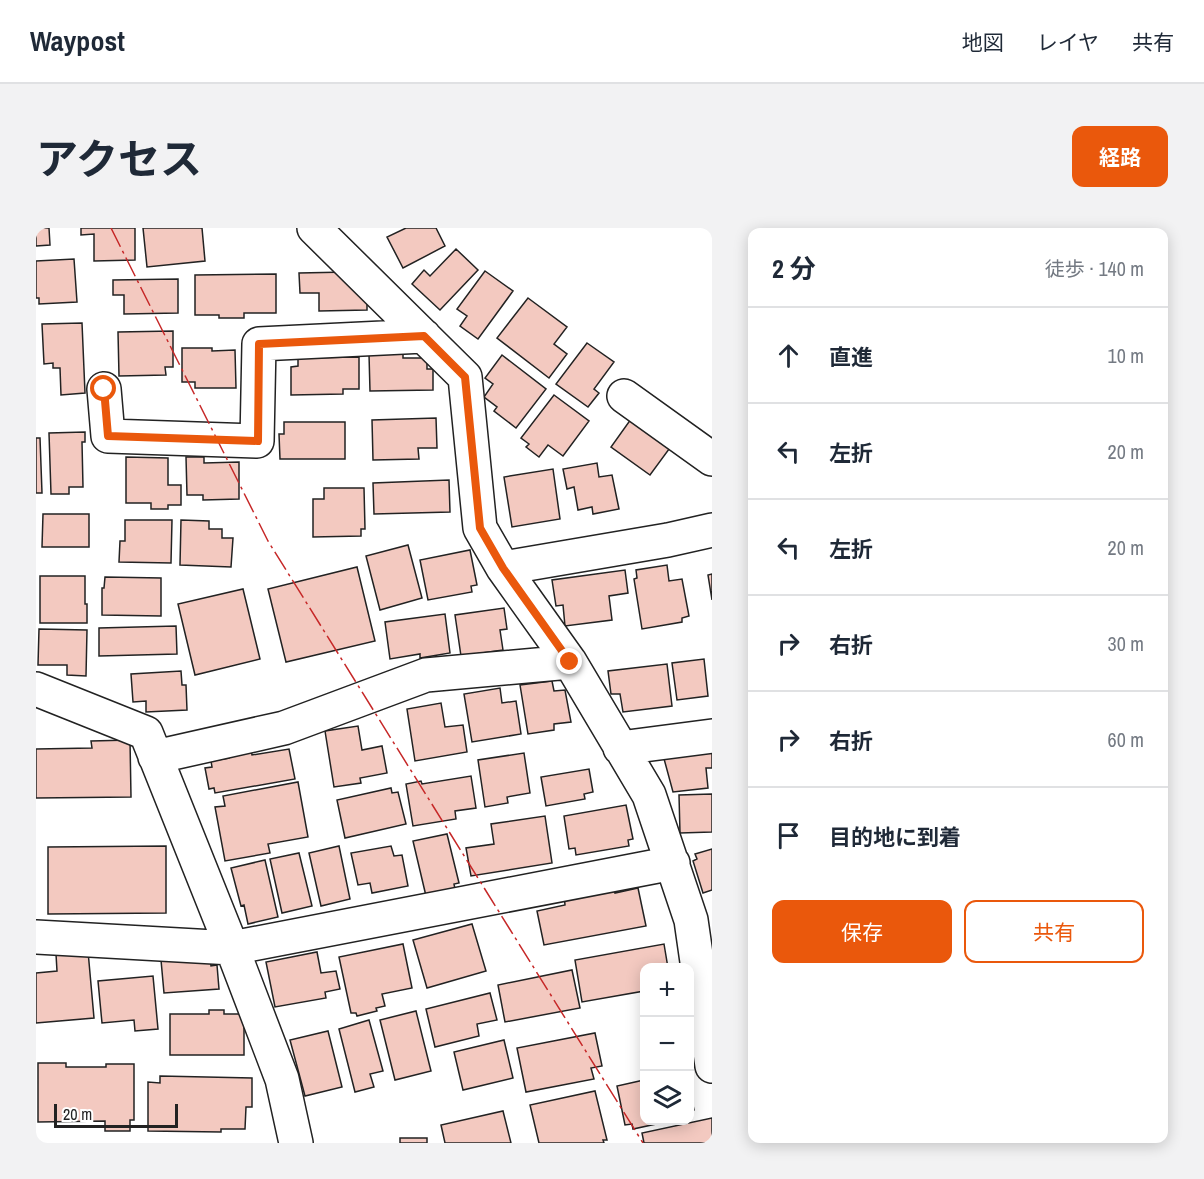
<!DOCTYPE html>
<html lang="ja">
<head>
<meta charset="utf-8">
<style>
	:root { --surface:#fff; --page:#f2f2f3; --text:#1f2937; --muted:#747a83; --line:#e0e1e3; --accent:#ea580c }
	body { margin:0; font-family:"Archivo Narrow","Noto Sans JP",sans-serif; background:var(--page); color:var(--text) }
	.controls { position:absolute; right:18px; bottom:18px; display:grid; overflow:hidden; border-radius:12px; box-shadow:0 3px 15px #0003 }
	.controls button { width:54px; height:54px; display:grid; place-items:center; padding:0; border:0; border-bottom:2px solid var(--line); background:var(--surface); color:var(--text); font:30px sans-serif }
	.scale { position:absolute; left:18px; bottom:15px; width:124px; box-sizing:border-box; padding-left:6px; border:3px solid #222; border-top:0; font-size:16px; line-height:21px; white-space:nowrap; color:#222; -webkit-text-stroke:4px #fff; paint-order:stroke }
	.stop { position:absolute; width:18px; height:18px; margin:-14px; border:4px solid #ea580c; border-radius:50%; background:#fff }
	.stop.end { background:#ea580c; border-color:#fff; box-shadow:0 2px 6px #0008 }
	.list { margin:0; padding:0; list-style:none }
	h2 { display:flex; justify-content:space-between; align-items:center; height:78px; margin:0; padding:0 24px; font-size:26px }
	h2 small { font-size:20px; font-weight:400; color:var(--muted) }
	.list li { display:grid; grid-template-columns:39px 1fr auto; gap:18px; align-items:center; box-sizing:border-box; height:96px; padding:0 24px; border-top:2px solid var(--line) }
	.list b { display:block; font-size:22px; white-space:nowrap }
	.list em { font-size:20px; font-style:normal; color:var(--muted) }
	.actions { display:flex; gap:12px; padding:18px 24px }
	.actions a { flex:1; padding:14px 0; border:2px solid var(--accent); border-radius:12px; text-align:center; font-size:21px; color:var(--accent) }
	.actions .main { background:var(--accent); color:#fff }
	.icon { flex:none; width:33px; height:33px; fill:none; stroke:currentColor; stroke-width:2; stroke-linecap:round; stroke-linejoin:round }
	.map { position:relative; flex:none; width:676px; height:915px; overflow:hidden; border-radius:12px }
	header { display:flex; align-items:center; gap:36px; box-sizing:border-box; height:84px; padding:0 30px; background:var(--surface); border-bottom:2px solid var(--line) }
	header strong { font-size:28px }
	nav { display:flex; gap:33px; margin-inline-start:auto; font-size:21px }
	.intro { display:flex; align-items:center; justify-content:space-between; box-sizing:border-box; height:144px; padding:0 36px }
	h1 { margin:0; font-size:42px }
	.button { padding:15px 27px; border-radius:12px; background:var(--accent); color:#fff; font-size:21px; font-weight:700 }
	main { display:flex; gap:36px; padding:0 36px }
	aside { flex:1; background:var(--surface); border-radius:12px; box-shadow:0 3px 15px #0003 }
	.map>svg:first-child { display:block }
	.building { fill:#f3c9c0; stroke:#222; stroke-width:1.5 }
	.lines { fill:none; stroke-linecap:round; stroke-linejoin:round }
	.minor-casing { stroke:#222; stroke-width:36 }
	.minor { stroke:#fff; stroke-width:33 }
	.power { stroke:#c62828; stroke-width:1.5; stroke-dasharray:21 4.5 3 4.5; stroke-linecap:butt }
	.route { stroke:#ea580c; stroke-width:8 }
</style>
</head>
<body>
<header>
<strong>Waypost</strong>
<nav><a>地図</a><a>レイヤ</a><a>共有</a></nav>
</header>
<div class="intro"><h1>アクセス</h1><a class="button">経路</a></div>
<main>
<div class="map">
<svg width="676" height="915" viewBox="0 0 676 915">
	<rect width="100%" height="100%" fill="#fff"/>
	<path class="building" d="M 0,0 L 13,0 L 14,17 L 0,18 Z
		M 45,0 L 99,0 L 99,32 L 58,33 L 58,6 L 45,7 Z
		M 107,0 L 166,0 L 169,33 L 111,39 Z
		M 370,0 L 400,0 L 409,18 L 367,40 L 351,9 Z
		M 420,21 L 442,42 L 404,82 L 376,56 L 388,42 L 394,48 Z
		M 38,31 L 41,74 L 3,76 L 3,70 L 0,70 L 0,33 Z
		M 449,43 L 477,63 L 442,111 L 424,98 L 431,88 L 421,81 Z
		M 312,44 L 331,59 L 331,82 L 283,83 L 283,65 L 264,65 L 263,45 Z
		M 240,46 L 240,85 L 208,85 L 208,90 L 183,90 L 183,87 L 159,87 L 159,47 Z
		M 142,51 L 142,85 L 88,86 L 88,67 L 77,67 L 77,52 Z
		M 492,70 L 531,99 L 518,116 L 531,126 L 513,150 L 461,110 Z
		M 46,95 L 49,165 L 25,167 L 24,140 L 17,140 L 17,135 L 8,136 L 6,96 Z
		M 137,103 L 137,139 L 129,139 L 130,147 L 83,148 L 82,104 Z
		M 551,115 L 578,134 L 558,161 L 563,165 L 552,179 L 520,156 Z
		M 146,120 L 176,120 L 176,123 L 199,122 L 200,160 L 159,160 L 159,154 L 146,154 Z
		M 367,125 L 367,130 L 391,130 L 391,141 L 397,141 L 397,162 L 334,163 L 333,126 Z
		M 466,127 L 510,161 L 480,200 L 458,183 L 461,179 L 448,169 L 457,156 L 449,150 Z
		M 323,129 L 323,161 L 307,161 L 307,166 L 255,167 L 255,139 L 262,138 L 262,130 Z
		M 518,167 L 553,193 L 527,228 L 512,217 L 503,229 L 490,219 L 493,216 L 485,210 Z
		M 600,184 L 639,213 L 614,247 L 575,219 Z
		M 400,190 L 401,220 L 382,220 L 383,231 L 337,232 L 336,192 Z
		M 248,194 L 309,194 L 309,231 L 244,231 L 243,206 L 248,206 Z
		M 49,204 L 49,214 L 46,214 L 47,259 L 33,259 L 33,266 L 15,266 L 13,205 Z
		M 0,210 L 4,210 L 6,265 L 0,265 Z
		M 90,229 L 132,230 L 132,257 L 145,257 L 145,277 L 132,277 L 132,281 L 115,281 L 115,275 L 90,275 Z
		M 150,229 L 168,229 L 168,235 L 203,234 L 203,271 L 167,272 L 167,267 L 151,267 Z
		M 561,235 L 563,249 L 576,247 L 583,281 L 557,286 L 556,279 L 542,282 L 538,259 L 531,261 L 527,241 Z
		M 517,241 L 524,291 L 476,299 L 468,249 Z
		M 413,252 L 414,284 L 338,286 L 337,255 Z
		M 288,260 L 328,260 L 329,301 L 325,301 L 325,308 L 277,309 L 277,271 L 288,271 Z
		M 7,286 L 53,286 L 53,319 L 6,319 Z
		M 89,292 L 136,292 L 135,335 L 83,334 L 84,313 L 89,313 Z
		M 145,292 L 173,293 L 173,301 L 186,301 L 186,310 L 197,310 L 195,339 L 144,337 Z
		M 372,317 L 386,370 L 344,382 L 330,328 Z
		M 434,322 L 441,357 L 435,358 L 436,364 L 392,372 L 384,332 Z
		M 631,337 L 633,353 L 646,351 L 653,388 L 646,390 L 646,394 L 606,401 L 598,351 L 601,350 L 600,342 Z
		M 321,339 L 339,413 L 250,434 L 232,361 Z
		M 589,342 L 592,365 L 573,368 L 576,392 L 529,398 L 527,377 L 520,378 L 516,352 Z
		M 676,346 L 676,372 L 672,347 Z
		M 4,348 L 49,348 L 49,376 L 51,376 L 51,395 L 4,395 Z
		M 69,349 L 125,350 L 125,388 L 66,387 L 66,360 L 68,360 Z
		M 207,361 L 224,431 L 159,447 L 142,376 Z
		M 468,380 L 471,401 L 464,402 L 467,422 L 425,428 L 419,387 Z
		M 409,386 L 414,425 L 384,430 L 384,426 L 354,431 L 349,394 Z
		M 140,398 L 141,426 L 63,428 L 63,400 Z
		M 3,401 L 51,402 L 50,448 L 31,447 L 31,437 L 2,437 Z
		M 668,431 L 672,468 L 641,472 L 636,435 Z
		M 631,436 L 636,478 L 587,484 L 584,466 L 575,466 L 572,443 Z
		M 145,443 L 146,457 L 150,457 L 151,482 L 110,484 L 110,473 L 97,474 L 95,446 Z
		M 516,453 L 518,463 L 529,462 L 535,494 L 518,496 L 518,502 L 492,506 L 484,457 Z
		M 464,460 L 466,475 L 480,473 L 485,506 L 436,514 L 428,466 Z
		M 405,475 L 409,499 L 427,497 L 431,524 L 379,533 L 371,481 Z
		M 322,498 L 326,522 L 346,518 L 351,545 L 324,550 L 325,555 L 298,559 L 289,503 Z
		M 94,512 L 95,569 L 0,570 L 0,521 L 56,520 L 55,513 Z
		M 253,521 L 259,551 L 179,565 L 178,560 L 173,561 L 169,540 L 176,539 L 175,533 L 193,530 L 193,527 L 215,522 L 216,527 Z
		M 676,521 L 676,540 L 670,540 L 672,560 L 637,564 L 627,527 Z
		M 488,525 L 494,565 L 471,569 L 472,575 L 449,579 L 442,532 Z
		M 553,541 L 557,564 L 548,566 L 549,571 L 510,578 L 505,549 Z
		M 435,548 L 440,580 L 419,583 L 420,591 L 377,598 L 370,556 L 385,553 L 386,556 Z
		M 262,554 L 272,609 L 232,616 L 234,625 L 189,633 L 179,579 L 189,578 L 187,568 Z
		M 355,560 L 356,565 L 362,564 L 370,596 L 309,610 L 301,572 Z
		M 676,566 L 676,604 L 644,605 L 643,567 Z
		M 590,577 L 597,611 L 592,612 L 593,618 L 540,627 L 539,620 L 533,621 L 528,588 Z
		M 509,588 L 516,635 L 435,648 L 430,620 L 458,616 L 455,596 Z
		M 411,606 L 423,655 L 418,656 L 419,661 L 390,668 L 377,613 Z
		M 130,618 L 130,685 L 12,686 L 12,619 Z
		M 303,618 L 314,671 L 285,678 L 273,625 Z
		M 355,618 L 358,628 L 366,627 L 372,658 L 336,665 L 334,655 L 322,657 L 315,625 Z
		M 676,621 L 676,662 L 667,665 L 657,633 L 661,631 L 659,626 Z
		M 263,625 L 276,678 L 246,685 L 234,631 Z
		M 229,632 L 242,689 L 212,696 L 208,677 L 205,678 L 195,640 Z
		M 577,657 L 579,665 L 602,660 L 610,698 L 508,717 L 501,683 L 529,677 L 528,667 Z
		M 436,696 L 450,743 L 391,760 L 377,712 Z
		M 367,716 L 376,760 L 346,766 L 349,778 L 340,780 L 341,783 L 321,788 L 320,785 L 315,785 L 303,729 Z
		M 628,716 L 632,740 L 608,740 L 608,763 L 546,774 L 539,732 Z
		M 52,723 L 58,790 L 0,795 L 0,745 L 21,743 L 20,726 Z
		M 281,724 L 285,745 L 300,743 L 304,761 L 289,764 L 290,770 L 239,779 L 230,734 Z
		M 174,731 L 175,738 L 181,737 L 183,761 L 128,765 L 125,732 Z
		M 536,742 L 544,780 L 469,794 L 462,757 Z
		M 117,748 L 122,801 L 99,803 L 98,792 L 66,795 L 62,753 Z
		M 454,765 L 461,792 L 441,796 L 443,808 L 399,819 L 390,781 Z
		M 173,782 L 188,782 L 188,786 L 205,786 L 208,789 L 208,827 L 134,827 L 134,786 L 173,786 Z
		M 380,783 L 395,843 L 359,852 L 344,792 Z
		M 333,792 L 347,843 L 334,846 L 338,859 L 319,864 L 303,801 Z
		M 292,803 L 306,859 L 269,868 L 254,812 Z
		M 559,805 L 566,838 L 555,840 L 558,851 L 490,864 L 481,820 Z
		M 468,812 L 477,850 L 427,862 L 418,824 Z
		M 2,835 L 30,835 L 30,839 L 70,839 L 70,836 L 98,836 L 98,892 L 94,892 L 94,903 L 69,903 L 69,893 L 2,894 Z
		M 124,848 L 216,850 L 216,879 L 210,879 L 209,901 L 185,901 L 185,904 L 112,903 L 112,854 L 124,855 Z
		M 608,852 L 608,892 L 634,893 L 597,901 L 596,896 L 589,897 L 581,858 Z
		M 559,863 L 571,912 L 567,912 L 568,915 L 503,915 L 494,877 Z
		M 654,863 L 658,882 L 654,883 Z
		M 467,883 L 475,915 L 409,915 L 405,897 Z
		M 676,890 L 676,915 L 608,915 L 606,905 Z
		M 364,910 L 391,910 L 391,915 L 364,915 Z"/>
	<g class="lines">
		<defs>
			<path id="minor" d="M 278,0 L 429,149 L 444,300 L 467,340 L 534,434 L 613,567 L 655,692 L 676,838
				M 68,161 L 72,208 L 221,213 L 223,116 L 388,108
				M 588,168 L 676,231
				M 467,340 L 632,312 L 676,302
				M 0,461 L 110,505 L 196,720 L 246,851 L 260,915
				M 584,520 L 676,508
				M 119,529 L 248,500 L 390,447 L 534,434
				M 0,709 L 196,720 L 637,635"/>
		</defs>
		<use href="#minor" class="minor-casing"/>
		<use href="#minor" class="minor"/>
		<path class="power" d="M 75,0 L 232,313 L 607,915"/>
	</g>
	<g class="lines">
		<path class="route" d="M 68,161 L 72,208 L 222,213 L 223,116 L 388,108 L 429,149 L 444,300 L 467,340 L 534,434"/>
	</g>
</svg>
<div class="controls">
<button>+</button>
<button>−</button>
<button><svg class="icon" aria-label="layers" viewBox="0 0 24 24"><path d="M12 4l9 5-9 5-9-5zM3 14l9 5 9-5"/></svg></button>
</div>
<div class="scale">20 m</div>
<div class="stop" style="left:68px;top:161px"></div>
<div class="stop end" style="left:534px;top:434px"></div>
</div>
<aside>
<h2>2 分<small>徒歩 · 140 m</small></h2>
<ul class="list">
<li><svg class="icon" aria-label="ahead" viewBox="0 0 24 24"><path d="M12 20V5M6 11l6-6 6 6"/></svg><div><b>直進</b></div><em>10 m</em></li>
<li><svg class="icon" aria-label="left" viewBox="0 0 24 24"><path d="M17 20v-9H6M10 6l-5 5 5 5"/></svg><div><b>左折</b></div><em>20 m</em></li>
<li><svg class="icon" aria-label="left" viewBox="0 0 24 24"><path d="M17 20v-9H6M10 6l-5 5 5 5"/></svg><div><b>左折</b></div><em>20 m</em></li>
<li><svg class="icon" aria-label="right" viewBox="0 0 24 24"><path d="M7 20v-9h11M14 6l5 5-5 5"/></svg><div><b>右折</b></div><em>30 m</em></li>
<li><svg class="icon" aria-label="right" viewBox="0 0 24 24"><path d="M7 20v-9h11M14 6l5 5-5 5"/></svg><div><b>右折</b></div><em>60 m</em></li>
<li><svg class="icon" aria-label="arrive" viewBox="0 0 24 24"><path d="M6 21V4h12l-3 4 3 4H6"/></svg><div><b>目的地に到着</b></div></li>
</ul>
<div class="actions"><a class="main">保存</a><a>共有</a></div>
</aside>
</main>
</body>
</html>
